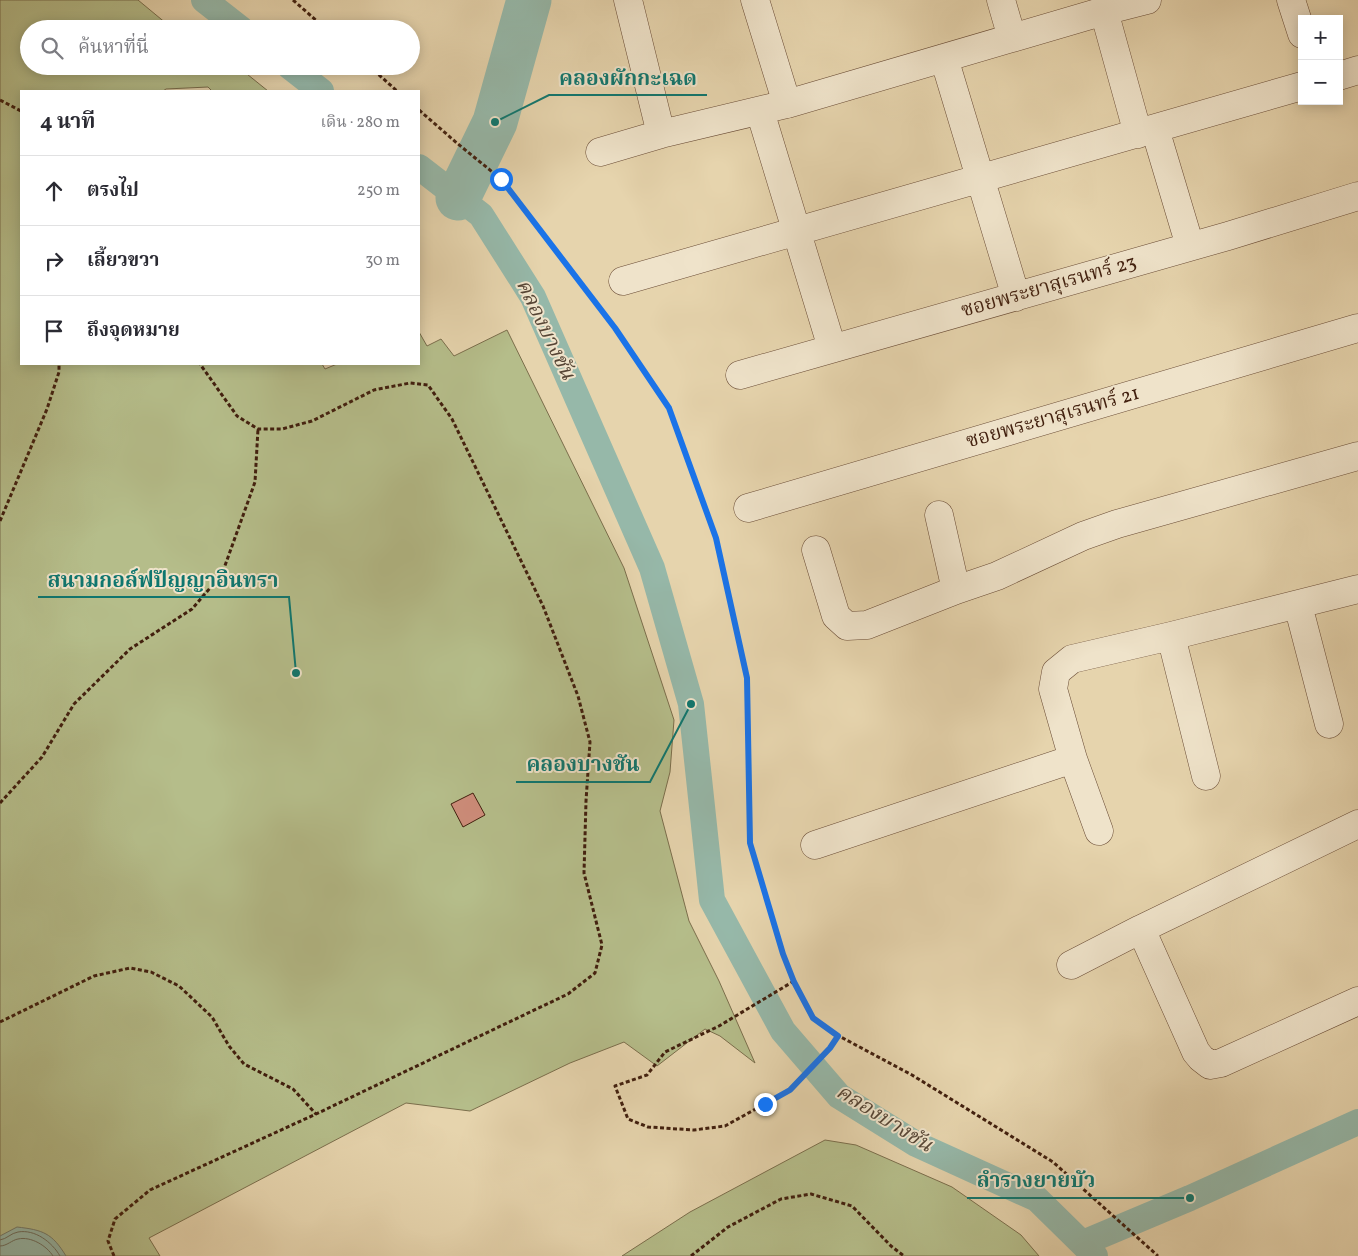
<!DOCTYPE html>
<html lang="th">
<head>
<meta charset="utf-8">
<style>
	:root { --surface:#fff; --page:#f7f7f7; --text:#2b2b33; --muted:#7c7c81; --line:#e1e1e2 }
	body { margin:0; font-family:Vollkorn,"Noto Serif Thai",serif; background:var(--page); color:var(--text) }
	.controls { position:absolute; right:15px; top:15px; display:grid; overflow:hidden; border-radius:0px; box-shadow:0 2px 12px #0003 }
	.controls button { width:45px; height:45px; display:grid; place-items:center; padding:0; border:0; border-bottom:1px solid var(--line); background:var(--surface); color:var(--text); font:25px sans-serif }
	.stop { position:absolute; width:15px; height:15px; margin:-11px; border:4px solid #1a73e8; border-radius:50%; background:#fff }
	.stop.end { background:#1a73e8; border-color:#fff; box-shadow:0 1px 5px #0008 }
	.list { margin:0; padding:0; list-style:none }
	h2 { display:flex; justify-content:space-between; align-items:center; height:65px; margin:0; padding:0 20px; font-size:21px }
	h2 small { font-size:16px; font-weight:400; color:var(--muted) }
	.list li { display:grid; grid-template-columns:32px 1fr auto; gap:15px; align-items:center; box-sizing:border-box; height:70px; padding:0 20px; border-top:1px solid var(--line) }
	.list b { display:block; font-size:19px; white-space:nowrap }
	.list em { font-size:16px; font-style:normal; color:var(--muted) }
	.icon { flex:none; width:28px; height:28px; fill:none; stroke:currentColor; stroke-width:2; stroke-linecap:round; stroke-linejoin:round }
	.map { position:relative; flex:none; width:1358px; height:1256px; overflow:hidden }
	.search { position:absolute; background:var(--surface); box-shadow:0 2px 12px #0003; left:20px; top:20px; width:400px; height:55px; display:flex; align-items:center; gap:12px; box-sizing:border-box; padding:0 18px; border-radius:28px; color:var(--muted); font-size:19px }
	.panel { position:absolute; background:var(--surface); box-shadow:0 2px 12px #0003; left:20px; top:90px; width:400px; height:275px; border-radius:0px }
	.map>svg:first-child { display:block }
	.green { fill:#b5bd8a; stroke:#7b6e4c }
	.water { fill:#96b8a9; stroke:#747b6b }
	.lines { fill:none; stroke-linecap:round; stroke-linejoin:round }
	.shore { stroke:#6c6c5c; stroke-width:1 }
	.canal { stroke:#96b8a9; stroke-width:26 }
	.river { stroke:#96b8a9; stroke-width:45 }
	.building { fill:#ce8d7b; stroke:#411f0e }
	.minor-casing { stroke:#6a4c36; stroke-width:29 }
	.path { stroke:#411f0e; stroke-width:3; stroke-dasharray:4 2.5; stroke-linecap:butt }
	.minor { stroke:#efe3ca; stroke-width:28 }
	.route { stroke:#1a73e8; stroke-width:6 }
	.labels { text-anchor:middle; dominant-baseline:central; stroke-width:4; stroke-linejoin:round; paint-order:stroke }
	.street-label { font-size:20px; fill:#411f0e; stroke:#efe3ca }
	.water-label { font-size:21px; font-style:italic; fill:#564535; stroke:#efe3ca }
	.leader { fill:none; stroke:#0f766e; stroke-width:2 }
	.callout-dot { fill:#0f766e; stroke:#efe3ca; stroke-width:2 }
	.callout-label { font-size:21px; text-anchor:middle; font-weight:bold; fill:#0f766e; stroke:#efe3ca; stroke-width:4; stroke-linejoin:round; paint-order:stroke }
</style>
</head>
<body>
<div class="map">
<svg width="1358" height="1256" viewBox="0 0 1358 1256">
	<rect width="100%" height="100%" fill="#e6d4ad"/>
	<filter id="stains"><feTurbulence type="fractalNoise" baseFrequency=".004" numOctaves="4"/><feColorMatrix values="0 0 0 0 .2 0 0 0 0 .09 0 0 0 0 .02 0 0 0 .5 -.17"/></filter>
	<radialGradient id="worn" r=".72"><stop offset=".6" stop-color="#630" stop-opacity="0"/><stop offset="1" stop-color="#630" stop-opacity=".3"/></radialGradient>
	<path class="green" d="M 0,0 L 138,0 L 173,29 L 29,29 L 29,66 L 237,66 L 268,91 L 212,91 L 208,87 L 166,89 L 163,91 L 21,91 L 21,364 L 322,364 L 325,369 L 337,364 L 419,364 L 419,332 L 427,346 L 441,339 L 454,356 L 507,330 L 624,568 L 674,720 L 670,772 L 660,811 L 689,921 L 719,981 L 755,1063 L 720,1036 L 705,1029 L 657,1066 L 624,1042 L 570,1063 L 470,1111 L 406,1103 L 149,1238 L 160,1256 L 0,1256 Z
		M 825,1140 L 856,1145 L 952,1187 L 1021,1235 L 1039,1256 L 622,1256 L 690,1212 Z"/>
	<path class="water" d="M 17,1227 C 43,1230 52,1233 66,1256 L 0,1256 L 0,1236 Z"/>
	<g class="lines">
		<path class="shore" d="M 0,1240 C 7,1239 11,1233 18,1232 C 35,1229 52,1242 60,1256
			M 0,1246 C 7,1246 12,1240 18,1239 C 31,1236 47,1246 53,1256"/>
		<path class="canal" d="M 204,0 L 241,29
			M 289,66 L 321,91
			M 419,167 L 481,215 L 533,297 L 652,568 L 691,704 L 712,900 L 783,1031 L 839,1096 L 916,1144 L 1037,1199 L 1095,1256
			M 1083,1243 L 1190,1198 L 1358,1122"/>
		<path class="river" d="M 458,198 L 495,122 L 529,0"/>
	</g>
	<path class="building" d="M 473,793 L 485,815 L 463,827 L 451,804 Z"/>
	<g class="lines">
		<defs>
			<path id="minor" d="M 628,0 L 661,134
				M 755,0 L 787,104
				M 1001,0 L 1012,38
				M 1291,0 L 1302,34
				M 1104,11 L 1138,134
				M 944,58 L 1016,297
				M 1339,76 L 1358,70
				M 760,111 L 832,348
				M 1155,129 L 1190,246
				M 600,152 L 661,134 L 787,104 L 1104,11 L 1147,0
				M 623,281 L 1302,86
				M 740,375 L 1228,236 L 1358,196
				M 748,508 L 1358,328
				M 939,515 L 956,590
				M 816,550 L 836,616 L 847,626 L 867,625 L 956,590 L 997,576 L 1083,536 L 1117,524 L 1358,456
				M 1298,605 L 1329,724
				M 1171,636 L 1206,776
				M 1099,831 L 1073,759 L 1053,689 L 1056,672 L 1072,659 L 1171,636 L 1358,589
				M 815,845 L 1073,759
				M 1141,929 L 1196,1052 L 1201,1058 L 1210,1065 L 1221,1063 L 1358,1001
				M 1071,965 L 1141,929 L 1358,824"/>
		</defs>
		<use href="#minor" class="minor-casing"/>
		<path class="path" d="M 293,0 L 326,29
			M 369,66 L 397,91
			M 0,100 L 21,111
			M 419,110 L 458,144 L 501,179 L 615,328 L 669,408 L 716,538 L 747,678 L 750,843 L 783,954 L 794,981 L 813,1018 L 839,1036 L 912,1075 L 1053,1162 L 1158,1256
			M 0,521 L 47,409 L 59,372 L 59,364
			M 0,803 L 42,757 L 74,704 L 130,649 L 192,609 L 222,574 L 255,482 L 258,429
			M 794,981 L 719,1026 L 665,1052 L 647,1075 L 615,1086 L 628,1119 L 648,1127 L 694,1130 L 725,1126 L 790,1090 L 830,1048 L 839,1036
			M 0,1022 L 94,976 L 130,968 L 151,972 L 179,986 L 212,1017 L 229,1046 L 244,1064 L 293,1089 L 316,1114
			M 114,1256 L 108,1241 L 115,1219 L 150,1190 L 316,1114 L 568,994 L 595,973 L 602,945 L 584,873 L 586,801 L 590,742 L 578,696 L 543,606 L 452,419 L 428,385 L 410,383 L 374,390 L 312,421 L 282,429 L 258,429 L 237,416 L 200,364
			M 691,1256 L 728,1227 L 781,1199 L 811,1194 L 852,1206 L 891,1246 L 904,1256"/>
		<use href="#minor" class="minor"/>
	</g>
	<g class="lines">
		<path class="route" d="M 501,179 L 615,328 L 669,408 L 716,538 L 747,678 L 750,843 L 783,954 L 794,982 L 813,1018 L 838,1036 L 830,1048 L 790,1090 L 765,1104"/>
	</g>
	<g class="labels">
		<g class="street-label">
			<text transform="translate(1049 287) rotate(-16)">ซอยพระยาสุเรนทร์ 23</text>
			<text transform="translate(1053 418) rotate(-16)">ซอยพระยาสุเรนทร์ 21</text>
		</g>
		<g class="water-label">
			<text transform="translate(545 330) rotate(64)">คลองบางชัน</text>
			<text transform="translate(884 1119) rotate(32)">คลองบางชัน</text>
		</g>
	</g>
	<path class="leader" d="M495 122L549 95H707M296 673L289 597H38M691 704L650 782H516M1190 1198L1106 1198H967"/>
	<g class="callout-dot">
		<circle cx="495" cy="122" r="5"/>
		<circle cx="296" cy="673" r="5"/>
		<circle cx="691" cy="704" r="5"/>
		<circle cx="1190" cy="1198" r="5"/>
	</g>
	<g class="callout-label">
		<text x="628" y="85">คลองผักกะเฉด</text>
		<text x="163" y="587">สนามกอล์ฟปัญญาอินทรา</text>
		<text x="583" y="771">คลองบางชัน</text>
		<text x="1036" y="1187">ลำรางยายบัว</text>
	</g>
	<rect width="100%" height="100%" filter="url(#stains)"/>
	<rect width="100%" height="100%" fill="url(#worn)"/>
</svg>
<div class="controls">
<button>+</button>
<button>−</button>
</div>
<div class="stop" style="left:501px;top:179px"></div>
<div class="stop end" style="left:765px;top:1104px"></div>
<div class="search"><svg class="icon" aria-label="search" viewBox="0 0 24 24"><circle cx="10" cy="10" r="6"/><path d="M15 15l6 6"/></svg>ค้นหาที่นี่</div>
<section class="panel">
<h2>4 นาที<small>เดิน · 280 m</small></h2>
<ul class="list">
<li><svg class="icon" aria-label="ahead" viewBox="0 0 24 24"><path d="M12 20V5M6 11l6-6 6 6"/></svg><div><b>ตรงไป</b></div><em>250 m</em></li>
<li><svg class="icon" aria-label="right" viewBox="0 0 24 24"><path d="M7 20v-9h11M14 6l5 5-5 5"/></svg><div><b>เลี้ยวขวา</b></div><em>30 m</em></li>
<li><svg class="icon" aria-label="arrive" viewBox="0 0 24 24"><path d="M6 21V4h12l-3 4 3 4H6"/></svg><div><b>ถึงจุดหมาย</b></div></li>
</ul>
</section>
</div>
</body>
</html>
